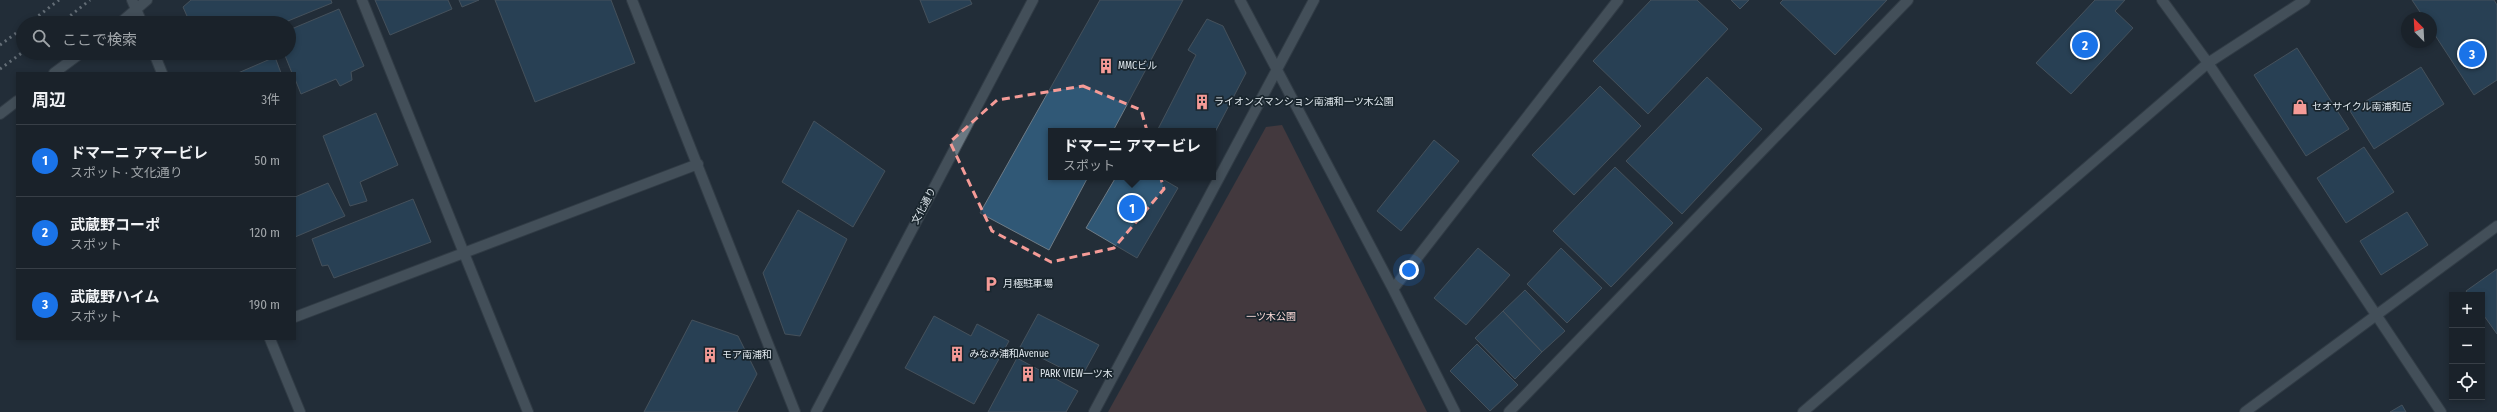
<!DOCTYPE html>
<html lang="ja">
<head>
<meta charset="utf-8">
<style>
	:root { --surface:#1a222a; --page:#232a32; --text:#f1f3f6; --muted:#9fa4a8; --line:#383f47; --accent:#1a73e8 }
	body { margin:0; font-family:"Fira Sans Condensed","Noto Sans JP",sans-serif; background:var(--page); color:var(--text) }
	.controls { position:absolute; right:12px; bottom:12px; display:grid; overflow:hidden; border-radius:0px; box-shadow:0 2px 6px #0003 }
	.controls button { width:36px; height:36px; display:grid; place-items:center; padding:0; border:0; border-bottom:1px solid var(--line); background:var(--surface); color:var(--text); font:20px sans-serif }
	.compass { position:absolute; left:2401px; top:12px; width:36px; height:36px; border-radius:50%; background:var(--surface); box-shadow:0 2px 6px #0003; rotate:336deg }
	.you { position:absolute; left:1409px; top:270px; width:14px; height:14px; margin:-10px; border:3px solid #fff; border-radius:50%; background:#1a73e8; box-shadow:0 0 0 6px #1a73e833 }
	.badge { display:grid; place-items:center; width:26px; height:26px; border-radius:50%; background:var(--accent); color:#fff; font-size:13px; font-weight:700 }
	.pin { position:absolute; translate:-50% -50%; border:2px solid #fff; box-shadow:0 1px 4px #0006 }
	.popup { position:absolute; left:1048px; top:128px; width:168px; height:52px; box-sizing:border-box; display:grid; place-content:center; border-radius:0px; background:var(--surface); filter:drop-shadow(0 1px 3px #0005); font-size:13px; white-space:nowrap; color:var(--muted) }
	.popup b { font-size:15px; color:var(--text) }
	.popup::after { content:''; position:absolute; left:50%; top:100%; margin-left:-8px; border:8px solid transparent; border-top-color:var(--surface) }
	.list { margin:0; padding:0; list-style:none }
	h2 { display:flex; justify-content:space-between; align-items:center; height:52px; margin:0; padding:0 16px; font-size:17px }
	h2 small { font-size:13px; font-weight:400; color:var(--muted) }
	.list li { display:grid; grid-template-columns:26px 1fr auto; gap:12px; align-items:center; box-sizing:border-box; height:72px; padding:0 16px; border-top:1px solid var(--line) }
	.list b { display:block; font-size:15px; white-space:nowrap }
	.list p { margin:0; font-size:13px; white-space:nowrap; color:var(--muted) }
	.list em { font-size:13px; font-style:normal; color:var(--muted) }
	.icon { flex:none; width:22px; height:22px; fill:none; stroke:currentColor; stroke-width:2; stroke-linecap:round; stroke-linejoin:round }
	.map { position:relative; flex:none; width:2497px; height:412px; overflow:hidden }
	.search { position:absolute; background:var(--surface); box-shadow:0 2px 6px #0003; left:16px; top:16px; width:280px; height:44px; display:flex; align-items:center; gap:10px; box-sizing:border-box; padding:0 14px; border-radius:22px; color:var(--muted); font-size:15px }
	.panel { position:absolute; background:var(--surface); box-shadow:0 2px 6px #0003; left:16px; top:72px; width:280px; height:268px; border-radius:0px }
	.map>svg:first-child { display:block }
	.green { fill:#6a4846 }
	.building { fill:#305876; stroke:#6e7b86 }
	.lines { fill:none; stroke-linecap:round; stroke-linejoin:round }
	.minor-casing { stroke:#434d55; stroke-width:12 }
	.minor { stroke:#6a7882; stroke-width:10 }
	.rail { stroke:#b1bac1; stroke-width:3; stroke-dasharray:2 4; stroke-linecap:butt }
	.marked { fill:none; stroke:#f59b97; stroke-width:3; stroke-dasharray:8 5; stroke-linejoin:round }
	.labels { text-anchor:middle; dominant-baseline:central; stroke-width:3.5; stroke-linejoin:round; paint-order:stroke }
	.poi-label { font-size:10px; fill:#e0e8ee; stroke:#19252d; text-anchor:start }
	.street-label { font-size:10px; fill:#e0e8ee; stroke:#19252d }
	.park-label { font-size:10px; fill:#fddbd8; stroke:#19252d }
</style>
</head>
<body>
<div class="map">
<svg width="2497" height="412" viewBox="0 0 2497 412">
	<rect width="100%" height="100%" fill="#232e38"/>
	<path class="green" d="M 1282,125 L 1427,412 L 1108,412 L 1266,127 Z"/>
	<path class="building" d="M 191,0 L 331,0 L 332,3 L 283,23 L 190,23 L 183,7 Z
		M 375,0 L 448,0 L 452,9 L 390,35 Z
		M 459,0 L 479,0 L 462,7 Z
		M 495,0 L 611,0 L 635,63 L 535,102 Z
		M 920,0 L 970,0 L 972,4 L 929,23 Z
		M 1100,0 L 1183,0 L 1113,131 L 1051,131 L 1051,177 L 1088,177 L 1049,250 L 980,213 Z
		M 1651,0 L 1697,0 L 1728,29 L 1648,114 L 1593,61 Z
		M 1731,0 L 1749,0 L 1740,9 Z
		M 1783,0 L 1887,0 L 1835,55 L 1780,3 Z
		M 2095,0 L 2125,0 L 2115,11 L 2133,28 L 2071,94 L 2036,63 Z
		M 2412,0 L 2494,0 L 2497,5 L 2497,80 L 2474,95 L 2431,29 L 2431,18 L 2424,18 Z
		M 339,9 L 364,66 L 351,72 L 352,80 L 340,86 L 336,79 L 301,94 L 295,79 L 295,73 L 292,73 L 284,53 L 289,53 L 289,30 Z
		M 1207,19 L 1223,26 L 1246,73 L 1213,136 L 1213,131 L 1157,131 L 1196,55 L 1188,50 Z
		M 2297,48 L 2349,129 L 2306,156 L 2254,75 Z
		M 275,57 L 281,73 L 238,73 Z
		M 2421,67 L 2444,104 L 2374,149 L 2350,111 Z
		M 1707,77 L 1762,129 L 1682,214 L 1626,161 Z
		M 1600,86 L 1641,126 L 1574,195 L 1532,155 Z
		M 376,113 L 398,165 L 360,182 L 367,201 L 350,206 L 323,136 Z
		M 814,121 L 885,171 L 853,227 L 782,182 Z
		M 1434,140 L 1459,161 L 1401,231 L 1377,211 Z
		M 2364,147 L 2394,192 L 2346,223 L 2317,178 Z
		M 1615,167 L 1673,223 L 1611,287 L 1553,231 Z
		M 1116,177 L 1159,177 L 1178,188 L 1137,258 L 1086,228 Z
		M 328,183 L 345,216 L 295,237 L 295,197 Z
		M 413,199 L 431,242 L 334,278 L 328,265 L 322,266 L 312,239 Z
		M 798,210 L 847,239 L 800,336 L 785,334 L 763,273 Z
		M 2407,212 L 2428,245 L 2381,275 L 2360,241 Z
		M 1478,248 L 1510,275 L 1466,325 L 1434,298 Z
		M 1561,248 L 1602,288 L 1567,323 L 1527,284 Z
		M 2497,269 L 2497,334 L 2482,313 L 2482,295 L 2469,295 L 2466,291 Z
		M 1525,290 L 1565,331 L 1542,352 L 1503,311 Z
		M 1503,311 L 1542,352 L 1515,379 L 1475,338 Z
		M 1038,314 L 1099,345 L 1081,378 L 1020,347 Z
		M 934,316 L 971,336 L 977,324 L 1009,341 L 974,404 L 905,368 Z
		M 692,320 L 738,336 L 757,374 L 737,412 L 644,412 Z
		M 1477,344 L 1518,385 L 1490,411 L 1450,371 Z
		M 1017,358 L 1078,391 L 1066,412 L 988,412 Z
		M 2402,405 L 2406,412 L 2390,412 Z"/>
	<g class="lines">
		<defs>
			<path id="minor" d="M 132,0 L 142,23
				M 362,0 L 528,412
				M 632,0 L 795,412
				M 1240,0 L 1393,289 L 1455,412
				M 2162,0 L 2208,63 L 2441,412
				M 120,23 L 147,0
				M 154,53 L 162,73
				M 54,73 L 81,53
				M 0,114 L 17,101
				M 1393,289 L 1618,0
				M 295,317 L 698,164
				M 270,339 L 300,412
				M 816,412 L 1033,0
				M 1094,412 L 1314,0
				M 1509,412 L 1908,0
				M 1803,412 L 2208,63 L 2305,0
				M 2245,412 L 2497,226"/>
		</defs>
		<use href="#minor" class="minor-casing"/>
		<use href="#minor" class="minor"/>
		<path class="rail" d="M 29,23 L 59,0
			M 61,23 L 90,0
			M 0,45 L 23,28
			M 0,69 L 23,52"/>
	</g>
	<path d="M0 0H2497V412H0ZM 1083,86 L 1141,110 L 1164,189 L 1114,248 L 1051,262 L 992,231 L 950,142 L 997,100 Z" fill="#232e38" fill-opacity=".55" fill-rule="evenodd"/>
	<path class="marked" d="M 1083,86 L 1141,110 L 1164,189 L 1114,248 L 1051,262 L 992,231 L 950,142 L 997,100 Z"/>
	<defs>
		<symbol id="building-bare" viewBox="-9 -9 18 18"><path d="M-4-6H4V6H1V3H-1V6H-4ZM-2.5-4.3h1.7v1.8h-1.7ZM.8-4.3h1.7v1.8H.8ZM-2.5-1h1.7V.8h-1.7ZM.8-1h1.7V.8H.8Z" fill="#f59b97" stroke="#19252d" stroke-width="2.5" paint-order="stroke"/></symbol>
		<symbol id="shop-bare" viewBox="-9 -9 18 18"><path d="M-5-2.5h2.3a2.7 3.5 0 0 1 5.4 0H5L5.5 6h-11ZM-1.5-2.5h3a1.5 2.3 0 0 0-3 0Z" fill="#f59b97" stroke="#19252d" stroke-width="2.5" paint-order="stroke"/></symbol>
		<symbol id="parking-bare" viewBox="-9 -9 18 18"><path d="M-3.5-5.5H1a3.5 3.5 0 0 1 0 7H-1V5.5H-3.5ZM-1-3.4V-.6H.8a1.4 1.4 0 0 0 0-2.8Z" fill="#f59b97" stroke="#19252d" stroke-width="2.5" paint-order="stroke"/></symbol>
	</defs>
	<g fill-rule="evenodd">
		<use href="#building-bare" x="1095" y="55" width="22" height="22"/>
		<use href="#building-bare" x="1191" y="91" width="22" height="22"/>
		<use href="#shop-bare" x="2289" y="96" width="22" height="22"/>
		<use href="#parking-bare" x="980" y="273" width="22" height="22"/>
		<use href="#building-bare" x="946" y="343" width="22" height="22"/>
		<use href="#building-bare" x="699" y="344" width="22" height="22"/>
		<use href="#building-bare" x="1017" y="363" width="22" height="22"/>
	</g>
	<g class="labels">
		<g class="poi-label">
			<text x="1118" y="66">MMCビル</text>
			<text x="1214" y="102">ライオンズマンション南浦和一ツ木公園</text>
			<text x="2312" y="107">セオサイクル南浦和店</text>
			<text x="1003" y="284">月極駐車場</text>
			<text x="969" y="354">みなみ浦和Avenue</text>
			<text x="722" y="355">モア南浦和</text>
			<text x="1040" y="374">PARK VIEW一ツ木</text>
		</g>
		<g class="street-label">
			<text transform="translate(924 206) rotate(-62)">文化通り</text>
		</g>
		<g class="park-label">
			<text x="1271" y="317">一ツ木公園</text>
		</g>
	</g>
</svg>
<div class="controls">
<button>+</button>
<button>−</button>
<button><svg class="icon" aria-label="locate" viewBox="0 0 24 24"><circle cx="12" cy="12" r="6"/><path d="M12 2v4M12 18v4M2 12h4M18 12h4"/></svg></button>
</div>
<svg class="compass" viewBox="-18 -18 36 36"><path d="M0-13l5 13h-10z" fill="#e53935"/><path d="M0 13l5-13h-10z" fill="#9fa4a8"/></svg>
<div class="you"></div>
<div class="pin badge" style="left:1132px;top:208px">1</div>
<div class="popup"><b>ドマーニ アマービレ</b>スポット</div>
<div class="pin badge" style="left:2085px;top:45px">2</div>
<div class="pin badge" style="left:2472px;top:54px">3</div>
<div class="search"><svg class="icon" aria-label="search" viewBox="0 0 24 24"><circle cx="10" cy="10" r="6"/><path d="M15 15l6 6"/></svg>ここで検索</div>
<section class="panel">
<h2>周辺<small>3件</small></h2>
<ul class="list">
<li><span class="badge">1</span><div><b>ドマーニ アマービレ</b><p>スポット · 文化通り</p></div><em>50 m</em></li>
<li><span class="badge">2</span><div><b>武蔵野コーポ</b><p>スポット</p></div><em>120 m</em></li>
<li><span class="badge">3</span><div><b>武蔵野ハイム</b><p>スポット</p></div><em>190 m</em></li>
</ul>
</section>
</div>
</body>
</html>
